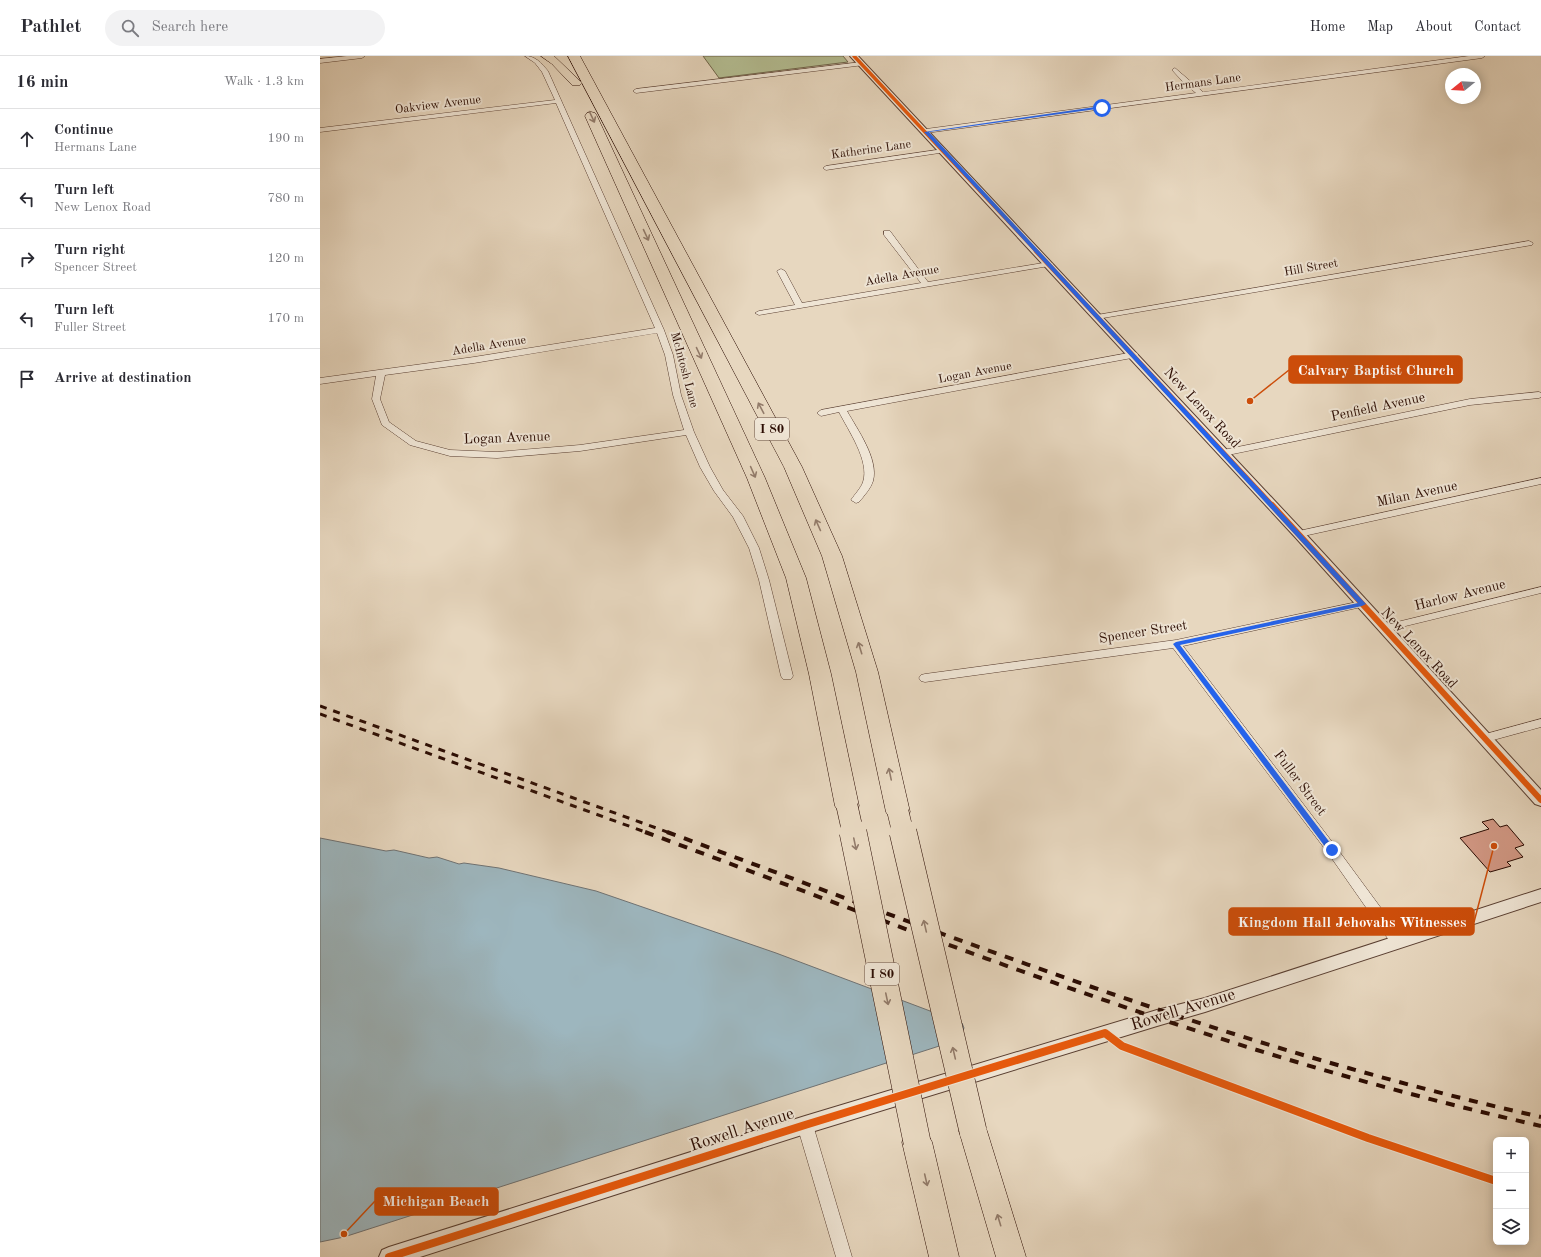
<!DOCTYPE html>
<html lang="en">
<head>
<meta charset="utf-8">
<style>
	:root { --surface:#fff; --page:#f2f2f3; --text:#2b2b33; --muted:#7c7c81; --line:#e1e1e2 }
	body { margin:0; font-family:"Old Standard TT",serif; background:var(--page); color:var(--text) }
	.controls { position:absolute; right:12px; bottom:12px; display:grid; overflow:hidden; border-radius:6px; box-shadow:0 2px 10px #0003 }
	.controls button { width:36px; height:36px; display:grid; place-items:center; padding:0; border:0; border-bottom:1px solid var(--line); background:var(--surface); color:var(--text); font:20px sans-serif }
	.compass { position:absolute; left:1125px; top:12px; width:36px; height:36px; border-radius:50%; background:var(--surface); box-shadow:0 2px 10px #0003; rotate:252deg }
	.stop { position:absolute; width:12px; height:12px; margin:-9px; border:3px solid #2563eb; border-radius:50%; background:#fff }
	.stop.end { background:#2563eb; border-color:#fff; box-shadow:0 1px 4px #0008 }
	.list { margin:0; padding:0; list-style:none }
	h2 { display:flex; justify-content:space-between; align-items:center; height:52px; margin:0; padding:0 16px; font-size:17px }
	h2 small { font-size:13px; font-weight:400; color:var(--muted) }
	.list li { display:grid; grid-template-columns:26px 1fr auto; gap:12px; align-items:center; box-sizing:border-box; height:60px; padding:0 16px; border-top:1px solid var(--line) }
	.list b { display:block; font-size:15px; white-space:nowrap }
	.list p { margin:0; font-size:13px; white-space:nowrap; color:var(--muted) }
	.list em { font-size:13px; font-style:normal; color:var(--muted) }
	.icon { flex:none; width:22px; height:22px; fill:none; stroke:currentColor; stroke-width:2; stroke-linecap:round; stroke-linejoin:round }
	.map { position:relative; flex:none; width:1221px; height:1201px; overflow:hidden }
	header { display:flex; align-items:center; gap:24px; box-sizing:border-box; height:56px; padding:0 20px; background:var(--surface); border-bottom:1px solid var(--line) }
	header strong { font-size:19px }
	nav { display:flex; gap:22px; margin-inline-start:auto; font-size:14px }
	.search { width:280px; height:36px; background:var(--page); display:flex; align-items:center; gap:10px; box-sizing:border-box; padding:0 14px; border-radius:22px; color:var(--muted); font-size:15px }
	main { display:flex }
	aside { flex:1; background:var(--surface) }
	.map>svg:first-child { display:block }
	.green { fill:#b4be93; stroke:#6f644a }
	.water { fill:#9db6be; stroke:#6f7273 }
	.building { fill:#d19783; stroke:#2a0b02 }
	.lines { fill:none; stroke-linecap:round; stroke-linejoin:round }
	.minor-casing { stroke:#593e31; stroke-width:1 }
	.tertiary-casing { stroke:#593e31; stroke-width:2 }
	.motorway-casing { stroke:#2a0b02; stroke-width:1 }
	.minor { fill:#efe5d5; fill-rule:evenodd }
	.tertiary { fill:#efe5d5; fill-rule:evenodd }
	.motorway { fill:#e7d7bf; fill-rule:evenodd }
	.rail-far1 { stroke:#2a0b02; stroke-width:3; stroke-dasharray:7 7; stroke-linecap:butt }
	.rail { stroke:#2a0b02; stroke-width:4; stroke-dasharray:9 9; stroke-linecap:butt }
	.motorway-bridge-far1-casing { stroke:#2a0b02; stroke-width:22; stroke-linecap:butt }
	.motorway-bridge-casing { stroke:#2a0b02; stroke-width:28; stroke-linecap:butt }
	.motorway-bridge-far1 { stroke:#e7d7bf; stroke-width:21 }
	.motorway-bridge { stroke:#e7d7bf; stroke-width:27 }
	.cycleway-far3-casing { stroke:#efe5d5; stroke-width:5 }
	.cycleway-far2-casing { stroke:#efe5d5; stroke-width:6 }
	.cycleway-far1-casing { stroke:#efe5d5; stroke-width:8 }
	.cycleway-casing { stroke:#efe5d5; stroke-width:10 }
	.cycleway-far3 { stroke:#e8590c; stroke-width:3.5 }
	.cycleway-far2 { stroke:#e8590c; stroke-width:4.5 }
	.cycleway-far1 { stroke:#e8590c; stroke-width:6 }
	.cycleway { stroke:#e8590c; stroke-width:8 }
	.oneway { stroke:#927b6a }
	.route { fill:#2563eb }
	.labels { text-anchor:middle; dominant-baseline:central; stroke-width:4; stroke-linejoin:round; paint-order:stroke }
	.far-street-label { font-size:12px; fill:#2a0b02; stroke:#efe5d5 }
	.shield { fill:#efe5d5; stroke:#654c41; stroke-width:1 }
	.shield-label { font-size:13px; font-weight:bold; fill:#2a0b02 }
	.street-label { font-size:14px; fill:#2a0b02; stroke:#efe5d5 }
	.near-street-label { font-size:17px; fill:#2a0b02; stroke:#efe5d5 }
	.leader { fill:none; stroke:#cc4d0a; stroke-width:1.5 }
	.callout-dot { fill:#cc4d0a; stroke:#efe5d5; stroke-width:1.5 }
	.callout { fill:#cc4d0a; stroke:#cc4d0a; stroke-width:1.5 }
	.callout-label { font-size:15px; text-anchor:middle; font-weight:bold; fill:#fff }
</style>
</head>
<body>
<header>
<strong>Pathlet</strong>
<div class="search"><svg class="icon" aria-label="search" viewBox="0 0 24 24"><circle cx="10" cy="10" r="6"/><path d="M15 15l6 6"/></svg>Search here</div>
<nav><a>Home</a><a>Map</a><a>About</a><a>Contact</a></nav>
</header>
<main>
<aside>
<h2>16 min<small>Walk · 1.3 km</small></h2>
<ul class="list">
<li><svg class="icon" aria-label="ahead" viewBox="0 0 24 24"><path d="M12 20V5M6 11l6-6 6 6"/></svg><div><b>Continue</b><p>Hermans Lane</p></div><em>190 m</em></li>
<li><svg class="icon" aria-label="left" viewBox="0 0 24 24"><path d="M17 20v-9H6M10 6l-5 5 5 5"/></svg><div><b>Turn left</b><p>New Lenox Road</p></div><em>780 m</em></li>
<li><svg class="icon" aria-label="right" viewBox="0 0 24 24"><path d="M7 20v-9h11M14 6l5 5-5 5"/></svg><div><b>Turn right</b><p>Spencer Street</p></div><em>120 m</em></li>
<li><svg class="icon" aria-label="left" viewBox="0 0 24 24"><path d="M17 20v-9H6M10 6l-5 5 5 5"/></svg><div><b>Turn left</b><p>Fuller Street</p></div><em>170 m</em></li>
<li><svg class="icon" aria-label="arrive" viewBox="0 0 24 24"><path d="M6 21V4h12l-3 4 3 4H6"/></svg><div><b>Arrive at destination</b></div></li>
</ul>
</aside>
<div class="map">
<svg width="1221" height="1201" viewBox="0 0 1221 1201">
	<rect width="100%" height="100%" fill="#e7d7bf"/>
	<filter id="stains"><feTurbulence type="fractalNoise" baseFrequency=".005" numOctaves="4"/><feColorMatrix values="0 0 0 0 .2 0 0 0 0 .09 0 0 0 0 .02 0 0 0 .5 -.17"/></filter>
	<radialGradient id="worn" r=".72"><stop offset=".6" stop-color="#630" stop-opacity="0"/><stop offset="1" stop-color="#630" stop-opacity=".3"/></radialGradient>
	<path class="green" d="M 383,0 L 523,0 L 528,6 L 399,22 Z"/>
	<path class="water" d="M 0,782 L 66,795 L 74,794 L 109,802 L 117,801 L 139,808 L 144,807 L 179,812 L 276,835 L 456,897 L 642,967 L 644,972 L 638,984 L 24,1181 L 0,1186 Z"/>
	<path class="building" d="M 1173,763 L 1180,771 L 1187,769 L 1204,789 L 1195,792 L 1203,801 L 1187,806 L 1191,810 L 1170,816 L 1140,782 L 1169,773 L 1162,766 Z"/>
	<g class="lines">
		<defs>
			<path id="minor" d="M 27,0 L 45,0 L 42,2 L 0,7 L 0,3 Z
				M 205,0 C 216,0 221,7 228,15 L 344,274 L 353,299 L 361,339 L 374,376 L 390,411 L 403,434 L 423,460 L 439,492 L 449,524 L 473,620 L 471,623 L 463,623 L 461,620 L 439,524 L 429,492 L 413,461 L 394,435 L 380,411 L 366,379 L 260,395 L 177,402 L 130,400 L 90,389 L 62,369 L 52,343 L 56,320 L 0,328 L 0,322 L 154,301 L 335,272 L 236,47 L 0,76 L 0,72 L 235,44 L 222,16 L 215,7 ZM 337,277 L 345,299 L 353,339 L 364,374 L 260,389 L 177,396 L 130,394 L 96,385 L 69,366 L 60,343 L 65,319 L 154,307 Z
				M 1149,0 L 1165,0 L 1162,2 L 606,77 L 603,75 L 606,73 L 876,37 L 865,28 L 853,15 L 853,13 L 855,12 L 883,36 Z
				M 542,6 L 544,7 L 544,9 L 316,37 L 313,35 L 316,33 Z
				M 624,93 L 626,94 L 626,96 L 506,114 L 503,112 L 506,110 Z
				M 564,175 L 570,175 L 608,226 L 729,206 L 733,208 L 729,210 L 439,259 L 435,257 L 439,255 L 475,249 L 457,215 L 461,213 L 465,215 L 482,247 L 601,227 L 564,179 Z
				M 1209,185 L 1213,187 L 1212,189 L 777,263 L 773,261 L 777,259 Z
				M 814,296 L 817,297 L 818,299 L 817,301 L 527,355 C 537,373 559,403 553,425 C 551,432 544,440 539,446 L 536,447 L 531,444 C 535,438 541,432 543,426 C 550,405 528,374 519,356 L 501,360 L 497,357 L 501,354 Z
				M 1219,336 L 1221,337 L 1221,341 L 1219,342 L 1150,349 L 903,400 L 898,397 L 903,394 L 1150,343 Z
				M 1221,422 L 1221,428 L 979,481 L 974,478 L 979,475 Z
				M 1221,531 L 1221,537 L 1065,575 L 1061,574 L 1060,572 L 1061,570 L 1065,569 Z
				M 1042,545 L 1046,546 L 1047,548 L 1046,550 L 863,590 L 1016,791 L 1083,882 L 1085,886 L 1083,890 L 1078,891 L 1073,890 L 1008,797 L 853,592 L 605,626 L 601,625 L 599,622 L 601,619 L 605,618 L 856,584 Z
				M 1221,663 L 1221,671 L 1166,686 L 1162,685 L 1160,682 L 1162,679 Z
				M 485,1062 L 490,1064 L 493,1069 L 532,1201 L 516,1201 L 477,1069 L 480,1064 Z"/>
			<path id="tertiary" d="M 530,0 L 538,0 L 983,475 L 1221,734 L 1221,750 L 1215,748 L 975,481 Z
				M 1221,833 L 1221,846 L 885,956 L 837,970 L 485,1078 L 100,1201 L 59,1201 L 62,1194 L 69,1191 L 485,1060 L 837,954 L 885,942 Z"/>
			<path id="motorway" d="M 221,0 L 234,0 L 260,25 L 262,27 L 260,29 L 252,29 L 232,8 Z
				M 248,0 L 260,0 L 482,411 L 522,500 L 558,616 L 590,756 L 586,762 L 578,765 L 570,762 L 566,756 L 536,616 L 502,500 L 464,411 Z
				M 271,56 L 275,57 L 277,60 L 445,422 L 486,522 L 511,618 L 539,750 L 535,756 L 527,759 L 519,756 L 515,750 L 489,618 L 466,522 L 427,422 L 265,60 L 267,57 Z
				M 653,1062 L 663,1066 L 667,1075 L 706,1201 L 676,1201 L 639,1075 L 643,1066 Z
				M 597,1073 L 607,1077 L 612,1086 L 639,1201 L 609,1201 L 582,1086 L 587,1077 Z"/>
		</defs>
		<use href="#minor" class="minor-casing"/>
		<use href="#tertiary" class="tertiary-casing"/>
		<use href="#motorway" class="motorway-casing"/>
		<use href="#minor" class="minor"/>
		<use href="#tertiary" class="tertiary"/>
		<use href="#motorway" class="motorway"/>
		<path class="rail-far1" d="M 0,650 L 350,777
			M 0,658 L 328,777"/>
		<path class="rail" d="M 325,776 C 528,851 730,930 937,994 C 1031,1023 1125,1048 1221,1070
			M 347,776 C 515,838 682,902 852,958 C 973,998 1097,1033 1221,1061"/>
		<defs>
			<path id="motorway-bridge-far1" d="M 527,750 L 533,777
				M 578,756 L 583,777"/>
			<path id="motorway-bridge" d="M 533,776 L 597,1086
				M 583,776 L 653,1075"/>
		</defs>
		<use href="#motorway-bridge-far1" class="motorway-bridge-far1-casing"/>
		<use href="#motorway-bridge" class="motorway-bridge-casing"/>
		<use href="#motorway-bridge-far1" class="motorway-bridge-far1"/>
		<use href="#motorway-bridge" class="motorway-bridge"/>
		<defs>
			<path id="cycleway-far3" d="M 534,0 L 717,196"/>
			<path id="cycleway-far2" d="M 716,195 L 953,450"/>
			<path id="cycleway-far1" d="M 952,449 L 1221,744"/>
			<path id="cycleway" d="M 69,1201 L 485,1069 L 785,977 L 802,990 L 1048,1082 L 1176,1125"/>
		</defs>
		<use href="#cycleway-far3" class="cycleway-far3-casing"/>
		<use href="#cycleway-far2" class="cycleway-far2-casing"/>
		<use href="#cycleway-far1" class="cycleway-far1-casing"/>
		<use href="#cycleway" class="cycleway-casing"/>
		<use href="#cycleway-far3" class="cycleway-far3"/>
		<use href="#cycleway-far2" class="cycleway-far2"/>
		<use href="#cycleway-far1" class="cycleway-far1"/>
		<use href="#cycleway" class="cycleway"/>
	</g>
	<defs><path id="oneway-shaft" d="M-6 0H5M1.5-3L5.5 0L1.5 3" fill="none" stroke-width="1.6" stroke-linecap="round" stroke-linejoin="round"/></defs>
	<g class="oneway">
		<use href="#oneway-shaft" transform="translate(272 61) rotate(65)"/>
		<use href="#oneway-shaft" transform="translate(326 179) rotate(65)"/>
		<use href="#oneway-shaft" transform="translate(379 297) rotate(65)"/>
		<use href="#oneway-shaft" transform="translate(441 352) rotate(-118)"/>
		<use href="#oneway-shaft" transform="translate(433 416) rotate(66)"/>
		<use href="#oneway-shaft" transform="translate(498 469) rotate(-114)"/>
		<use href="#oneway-shaft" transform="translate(540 592) rotate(-107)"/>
		<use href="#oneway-shaft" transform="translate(570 718) rotate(-102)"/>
		<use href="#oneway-shaft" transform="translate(535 788) rotate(78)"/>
		<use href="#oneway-shaft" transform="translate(605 870) rotate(-103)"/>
		<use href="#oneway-shaft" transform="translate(567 943) rotate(78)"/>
		<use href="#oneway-shaft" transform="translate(634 997) rotate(-103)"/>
		<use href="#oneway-shaft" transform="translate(606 1124) rotate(77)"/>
		<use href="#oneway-shaft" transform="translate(679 1164) rotate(-107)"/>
	</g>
	<path class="route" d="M 782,50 L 784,52 L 609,76 L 1046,548 L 1042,550 L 860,589 L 1014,792 L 1014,796 L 1009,796 L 853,588 L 856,586 L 1038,547 L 604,76 Z"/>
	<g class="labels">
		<g class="far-street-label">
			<text transform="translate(883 27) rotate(-8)">Hermans Lane</text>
			<text transform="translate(118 49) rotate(-7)">Oakview Avenue</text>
			<text transform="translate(551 94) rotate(-8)">Katherine Lane</text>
			<text transform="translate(991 212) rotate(-10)">Hill Street</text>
			<text transform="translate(582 220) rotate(-10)">Adella Avenue</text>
			<text transform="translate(169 290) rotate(-9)">Adella Avenue</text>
			<text transform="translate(364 314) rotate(75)">McIntosh Lane</text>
			<text transform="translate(655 317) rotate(-11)">Logan Avenue</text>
		</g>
		<g class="shield">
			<rect x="435" y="362" width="34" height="22" rx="3"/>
			<rect x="545" y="907" width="34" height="22" rx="3"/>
		</g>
		<g class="shield-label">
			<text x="452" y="373">I 80</text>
			<text x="562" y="918">I 80</text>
		</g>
		<g class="street-label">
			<text transform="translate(1058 351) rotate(-12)">Penfield Avenue</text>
			<text transform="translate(882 352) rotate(47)">New Lenox Road</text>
			<text transform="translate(187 382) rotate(-2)">Logan Avenue</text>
			<text transform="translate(1097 438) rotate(-12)">Milan Avenue</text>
			<text transform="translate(1140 539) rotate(-14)">Harlow Avenue</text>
			<text transform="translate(823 576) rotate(-9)">Spencer Street</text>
			<text transform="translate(1099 592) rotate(47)">New Lenox Road</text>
			<text transform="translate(980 727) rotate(53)">Fuller Street</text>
		</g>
		<g class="near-street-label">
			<text transform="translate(863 954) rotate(-17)">Rowell Avenue</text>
			<text transform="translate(422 1074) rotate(-18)">Rowell Avenue</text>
		</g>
	</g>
	<path class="leader" d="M930 345L969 314M1174 790L1154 866M24 1178L55 1145"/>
	<g class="callout-dot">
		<circle cx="930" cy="345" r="4"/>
		<circle cx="1174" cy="790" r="4"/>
		<circle cx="24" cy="1178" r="4"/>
	</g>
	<g class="callout">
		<rect x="969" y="300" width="173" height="27" rx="4"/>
		<rect x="909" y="852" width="245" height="27" rx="4"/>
		<rect x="55" y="1132" width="123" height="27" rx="4"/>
	</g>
	<g class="callout-label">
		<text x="1056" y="319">Calvary Baptist Church</text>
		<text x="1032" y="871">Kingdom Hall Jehovahs Witnesses</text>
		<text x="116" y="1150">Michigan Beach</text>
	</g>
	<rect width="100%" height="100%" filter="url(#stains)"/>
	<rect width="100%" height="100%" fill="url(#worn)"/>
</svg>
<div class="controls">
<button>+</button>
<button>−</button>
<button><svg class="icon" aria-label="layers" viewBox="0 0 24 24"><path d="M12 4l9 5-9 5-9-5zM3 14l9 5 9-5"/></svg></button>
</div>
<svg class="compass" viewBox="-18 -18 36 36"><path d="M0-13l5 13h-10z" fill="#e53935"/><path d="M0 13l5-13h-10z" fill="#7c7c81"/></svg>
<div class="stop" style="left:782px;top:52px"></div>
<div class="stop end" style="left:1012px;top:794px"></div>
</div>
</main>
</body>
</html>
